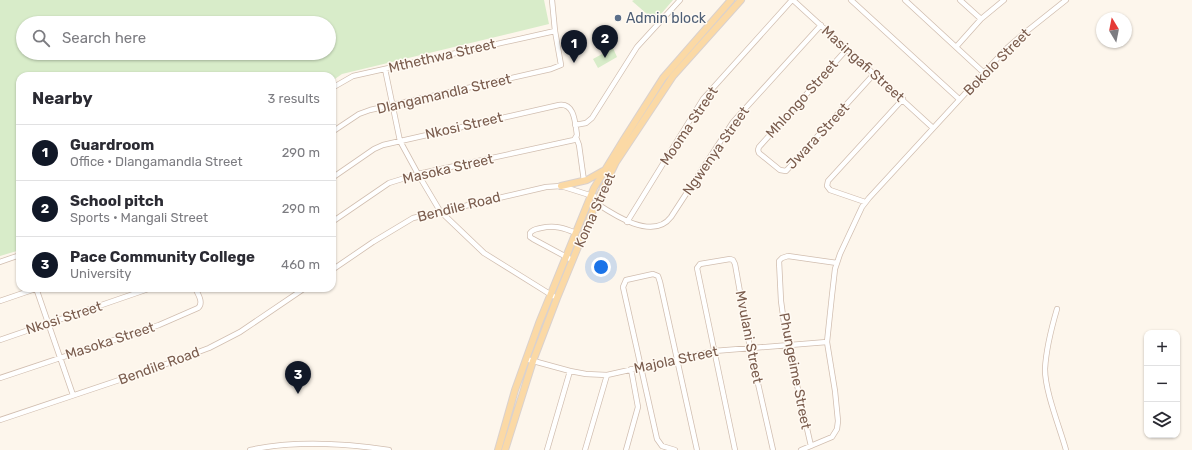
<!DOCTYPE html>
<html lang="en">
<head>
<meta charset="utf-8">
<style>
	:root { --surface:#fff; --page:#f2f2f3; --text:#2b2b33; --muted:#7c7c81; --line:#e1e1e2; --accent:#111827 }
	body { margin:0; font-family:Rubik,sans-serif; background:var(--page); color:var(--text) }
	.controls { position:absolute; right:12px; bottom:12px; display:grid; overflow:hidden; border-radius:8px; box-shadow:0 1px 3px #0004 }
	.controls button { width:36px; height:36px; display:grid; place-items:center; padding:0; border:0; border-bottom:1px solid var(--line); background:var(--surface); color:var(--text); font:20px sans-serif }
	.compass { position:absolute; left:1096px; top:12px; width:36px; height:36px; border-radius:50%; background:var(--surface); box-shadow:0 1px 3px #0004; rotate:350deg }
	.you { position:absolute; left:601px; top:267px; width:14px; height:14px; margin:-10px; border:3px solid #fff; border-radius:50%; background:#1a73e8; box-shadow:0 0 0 6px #1a73e833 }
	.badge { display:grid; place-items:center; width:26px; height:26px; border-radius:50%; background:var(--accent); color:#fff; font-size:13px; font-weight:700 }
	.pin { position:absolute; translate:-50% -33px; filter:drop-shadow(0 1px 2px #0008) }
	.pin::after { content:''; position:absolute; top:21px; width:14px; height:12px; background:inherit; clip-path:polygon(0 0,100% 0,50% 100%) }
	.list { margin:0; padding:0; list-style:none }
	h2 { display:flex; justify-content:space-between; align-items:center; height:52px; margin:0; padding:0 16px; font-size:17px }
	h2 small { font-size:13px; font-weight:400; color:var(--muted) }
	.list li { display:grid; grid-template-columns:26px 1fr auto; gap:12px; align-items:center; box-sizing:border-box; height:56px; padding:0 16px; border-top:1px solid var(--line) }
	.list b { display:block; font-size:15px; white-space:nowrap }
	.list p { margin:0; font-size:13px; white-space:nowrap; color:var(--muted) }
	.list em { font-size:13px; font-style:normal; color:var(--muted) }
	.icon { flex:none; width:22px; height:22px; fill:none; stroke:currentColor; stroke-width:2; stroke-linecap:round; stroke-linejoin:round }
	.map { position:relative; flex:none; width:1192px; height:450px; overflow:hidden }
	.search { position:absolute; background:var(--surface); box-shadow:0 1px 3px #0004; left:16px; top:16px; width:320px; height:44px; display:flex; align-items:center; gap:10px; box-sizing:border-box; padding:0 14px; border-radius:22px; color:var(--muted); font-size:15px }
	.panel { position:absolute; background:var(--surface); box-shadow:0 1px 3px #0004; left:16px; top:72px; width:320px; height:220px; border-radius:12px }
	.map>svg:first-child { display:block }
	.green { fill:#d8ecc9; fill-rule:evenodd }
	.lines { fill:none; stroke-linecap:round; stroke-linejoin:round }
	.minor-casing { stroke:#d1beb0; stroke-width:6 }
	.major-casing { stroke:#dad1cd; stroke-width:8 }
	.minor { stroke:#fff; stroke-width:4.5 }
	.major { stroke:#fbd9a5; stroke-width:6 }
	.service-dot { fill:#5c6f8a; stroke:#fffaf3; stroke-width:1.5 }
	.labels { text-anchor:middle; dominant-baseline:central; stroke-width:3; stroke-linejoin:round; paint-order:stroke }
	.service-label { font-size:14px; fill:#4e5e75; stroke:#fffaf3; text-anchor:start }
	.street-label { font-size:14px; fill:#7a5c4d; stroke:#fffaf3 }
</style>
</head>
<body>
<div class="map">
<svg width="1192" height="450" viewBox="0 0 1192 450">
	<rect width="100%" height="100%" fill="#fdf6ec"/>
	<path class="green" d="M 0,0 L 544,0 L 549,24 L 342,74 L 332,81 L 332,76 L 20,76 L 20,250 L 0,256 ZM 23,23 L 329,23 L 329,53 L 23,53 Z
		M 634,0 L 673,0 L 655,21 L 632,1 Z
		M 613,48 L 617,57 L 598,68 L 593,59 Z"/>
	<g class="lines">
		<defs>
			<path id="minor" d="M 793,0 L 933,128
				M 851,0 L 959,99
				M 905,0 L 983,72
				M 960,0 L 981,19
				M 956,47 L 981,19 L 1004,0
				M 847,49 L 759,147 L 758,150 L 759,153 L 780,170 L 786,171 L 874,74
				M 385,69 L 400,141 L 418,174 L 440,211 L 484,253 L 553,296
				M 332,88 L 353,76 L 555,31
				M 575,125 L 586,123 L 592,118 L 637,47 L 680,0
				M 332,132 L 359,114 L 370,110 L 551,69 L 561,65 L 555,31 L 552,0
				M 576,137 L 579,145 L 584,181
				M 332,178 L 374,149 L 383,145 L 559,105 C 575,103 575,123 577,135 L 574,140 L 418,174 L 389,183 L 332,222
				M 865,202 L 830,190 L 827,186 L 828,181 L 903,99
				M 596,203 C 614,215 653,241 671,217 L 733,122 L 821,25
				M 627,222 L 703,99 L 792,0
				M 572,260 L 533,239 L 530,237 L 530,233 C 533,229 537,229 541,228 C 555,225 564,228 576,233
				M 0,262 L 20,255
				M 332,270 L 373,242 L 413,218 L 546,187 L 561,186 L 599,198
				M 36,288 L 73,395
				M 0,301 L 38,288
				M 1057,309 C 1052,326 1046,351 1045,369 C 1045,392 1060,428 1066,450
				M 0,340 L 151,288
				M 526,359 L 570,371 L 586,374 L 607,375 L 714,351 L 827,342
				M 0,378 L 159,325 L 198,308 C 204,303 198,294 195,288
				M 0,420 L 158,367 L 209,348 L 240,332 L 305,288
				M 811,446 L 786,337 L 781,301 L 779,261 L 782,258 L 788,256 L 837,263
				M 250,450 C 295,440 343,443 389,450
				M 547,450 L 570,371
				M 585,450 L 607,375
				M 626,450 L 638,407 L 631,369
				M 675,450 L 662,446 L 657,439 L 623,287 L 626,280 L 653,274 L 658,276 L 660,282 L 697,450
				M 735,450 L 697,268 L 700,264 L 730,259 L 733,260 L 735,264 L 750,348 L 773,450
				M 801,450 L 832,437 L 837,429 L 838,421 L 835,391 L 827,342 L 832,295 L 835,269 L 840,254 L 862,207 L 869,198 L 1006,49 L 1022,35 L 1066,0"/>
			<path id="major" d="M 561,186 L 587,180 L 603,171
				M 498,450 L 515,390 L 539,323 L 594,188 L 624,139 L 663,78 L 731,0
				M 505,450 L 533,361 L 557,298 L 596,203 L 616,162 L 673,76 L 741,0"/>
		</defs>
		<use href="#minor" class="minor-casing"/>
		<use href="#major" class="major-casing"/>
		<use href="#minor" class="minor"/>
		<use href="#major" class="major"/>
	</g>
	<circle class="service-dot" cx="618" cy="18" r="4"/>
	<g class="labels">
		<g class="service-label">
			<text x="626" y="18">Admin block</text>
		</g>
		<g class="street-label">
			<text transform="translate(442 56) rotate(-13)">Mthethwa Street</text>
			<text transform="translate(997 62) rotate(-45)">Bokolo Street</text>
			<text transform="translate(863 64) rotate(42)">Masingafi Street</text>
			<text transform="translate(444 94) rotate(-13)">Dlangamandla Street</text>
			<text transform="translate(802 99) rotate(-48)">Mhlongo Street</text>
			<text transform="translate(464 126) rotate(-13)">Nkosi Street</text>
			<text transform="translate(689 126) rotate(-56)">Mooma Street</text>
			<text transform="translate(818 136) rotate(-47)">Jwara Street</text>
			<text transform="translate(716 151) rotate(-55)">Ngwenya Street</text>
			<text transform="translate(448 169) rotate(-13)">Masoka Street</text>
			<text transform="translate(459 207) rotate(-14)">Bendile Road</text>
			<text transform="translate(595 210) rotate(-66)">Koma Street</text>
			<text transform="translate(64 318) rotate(-18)">Nkosi Street</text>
			<text transform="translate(749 337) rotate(79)">Mvulani Street</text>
			<text transform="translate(110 341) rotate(-18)">Masoka Street</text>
			<text transform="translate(676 360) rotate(-12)">Majola Street</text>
			<text transform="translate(159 366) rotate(-20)">Bendile Road</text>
			<text transform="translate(795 371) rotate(79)">Phungeime Street</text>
		</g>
	</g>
</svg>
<div class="controls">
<button>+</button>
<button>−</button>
<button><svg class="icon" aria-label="layers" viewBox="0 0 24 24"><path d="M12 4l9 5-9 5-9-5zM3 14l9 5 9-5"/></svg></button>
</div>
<svg class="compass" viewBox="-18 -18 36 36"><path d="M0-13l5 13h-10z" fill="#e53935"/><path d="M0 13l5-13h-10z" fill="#7c7c81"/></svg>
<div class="you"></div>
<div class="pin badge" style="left:574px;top:63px">1</div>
<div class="pin badge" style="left:605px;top:58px">2</div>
<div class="pin badge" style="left:298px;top:394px">3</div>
<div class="search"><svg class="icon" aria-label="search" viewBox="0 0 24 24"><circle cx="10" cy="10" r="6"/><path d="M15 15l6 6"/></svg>Search here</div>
<section class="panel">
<h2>Nearby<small>3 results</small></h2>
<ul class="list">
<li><span class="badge">1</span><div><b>Guardroom</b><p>Office · Dlangamandla Street</p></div><em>290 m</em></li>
<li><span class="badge">2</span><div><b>School pitch</b><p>Sports · Mangali Street</p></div><em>290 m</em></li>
<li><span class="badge">3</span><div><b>Pace Community College</b><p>University</p></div><em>460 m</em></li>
</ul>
</section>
</div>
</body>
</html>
